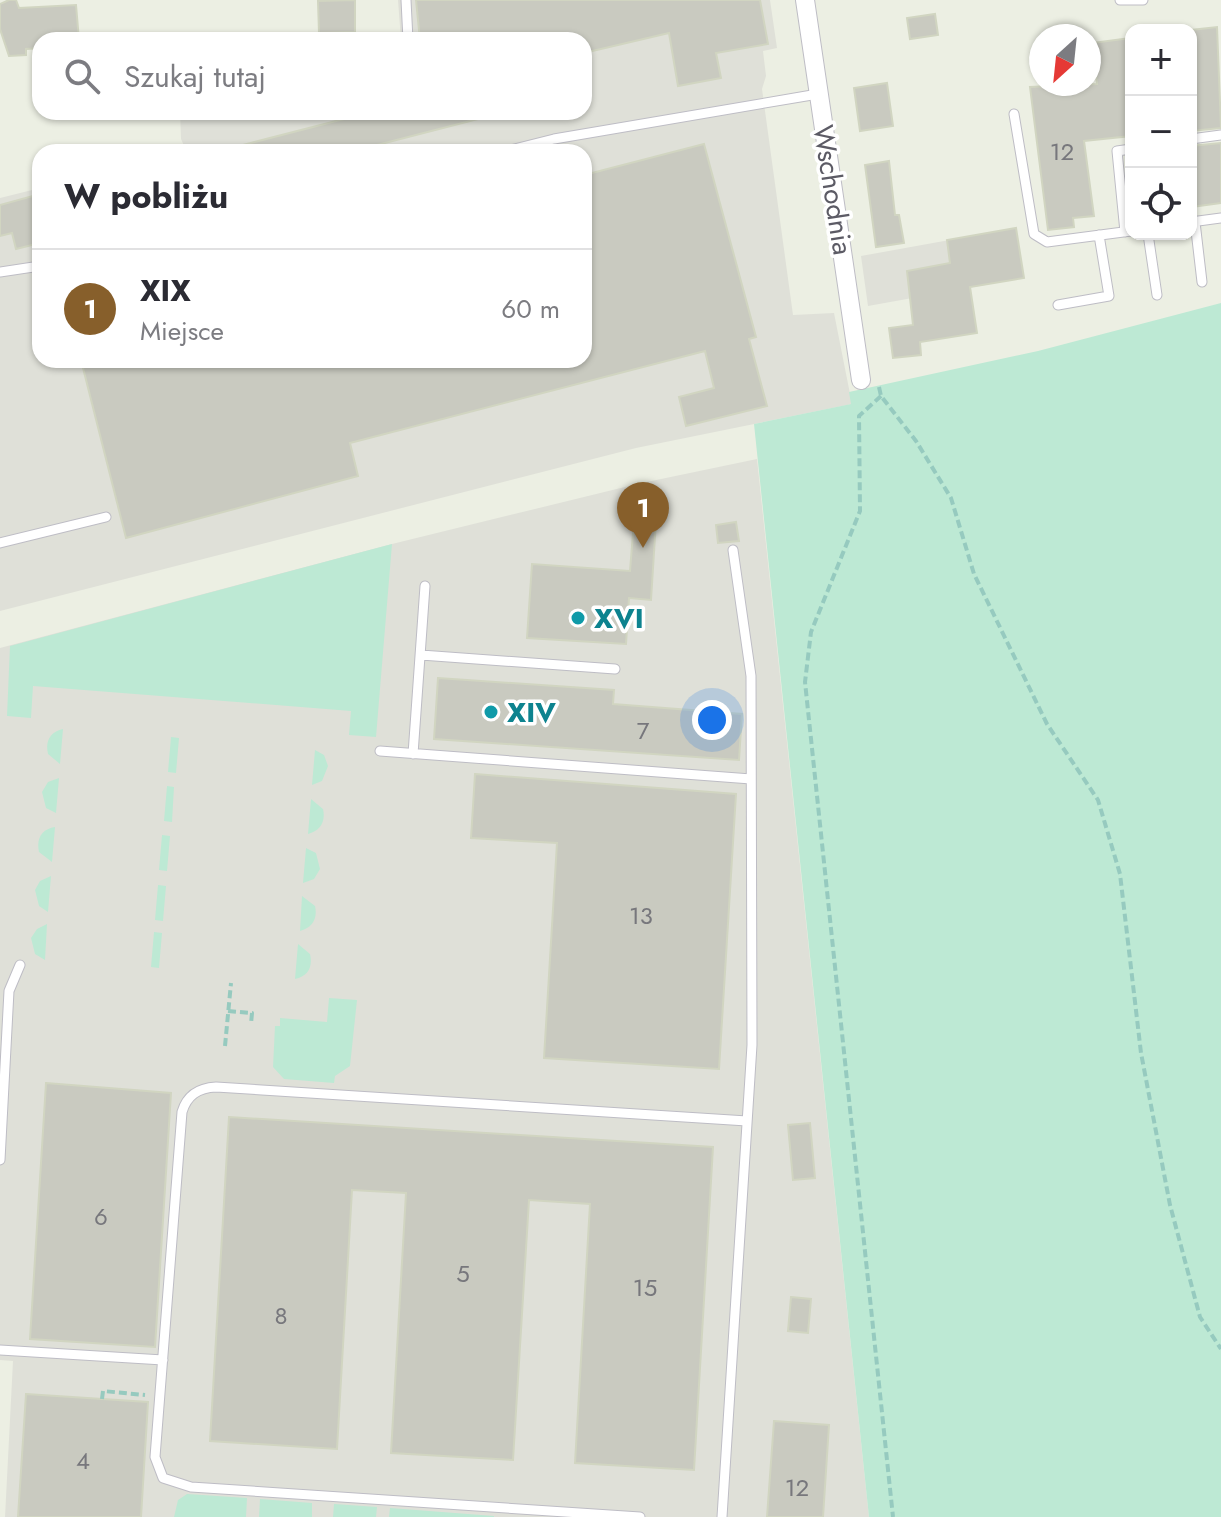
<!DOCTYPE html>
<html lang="pl">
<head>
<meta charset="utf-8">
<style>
	:root { --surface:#fff; --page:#f7f7f7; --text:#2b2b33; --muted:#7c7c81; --line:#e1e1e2; --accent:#875f2b }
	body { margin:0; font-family:Jost,sans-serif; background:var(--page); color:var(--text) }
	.controls { position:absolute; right:24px; top:24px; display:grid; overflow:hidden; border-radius:16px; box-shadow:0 2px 6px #0004 }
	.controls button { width:72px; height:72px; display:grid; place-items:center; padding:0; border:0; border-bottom:2px solid var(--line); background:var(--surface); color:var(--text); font:40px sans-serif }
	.compass { position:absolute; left:1029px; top:24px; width:72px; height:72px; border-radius:50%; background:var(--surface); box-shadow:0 2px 6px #0004; rotate:207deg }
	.you { position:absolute; left:712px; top:720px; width:28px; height:28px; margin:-20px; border:6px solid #fff; border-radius:50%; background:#1a73e8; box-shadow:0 0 0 12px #1a73e833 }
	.badge { display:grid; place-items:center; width:52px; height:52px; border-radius:50%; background:var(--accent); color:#fff; font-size:26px; font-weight:700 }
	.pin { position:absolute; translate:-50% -66px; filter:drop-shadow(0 2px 4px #0008) }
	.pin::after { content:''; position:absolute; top:42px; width:28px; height:24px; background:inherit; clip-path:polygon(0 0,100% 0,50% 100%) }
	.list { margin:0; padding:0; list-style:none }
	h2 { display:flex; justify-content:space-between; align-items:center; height:104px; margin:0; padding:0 32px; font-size:34px }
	h2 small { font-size:26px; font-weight:400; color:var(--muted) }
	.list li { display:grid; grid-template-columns:52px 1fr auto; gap:24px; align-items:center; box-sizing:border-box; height:120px; padding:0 32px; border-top:2px solid var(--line) }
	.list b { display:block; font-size:30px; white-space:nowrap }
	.list p { margin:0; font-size:26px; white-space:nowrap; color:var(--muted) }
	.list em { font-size:26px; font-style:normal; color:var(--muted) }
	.icon { flex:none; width:44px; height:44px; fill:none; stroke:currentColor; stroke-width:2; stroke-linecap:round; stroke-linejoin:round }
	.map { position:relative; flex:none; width:1221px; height:1517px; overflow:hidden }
	.search { position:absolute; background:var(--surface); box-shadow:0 2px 6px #0004; left:32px; top:32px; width:560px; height:88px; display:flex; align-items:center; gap:20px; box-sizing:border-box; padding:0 28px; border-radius:24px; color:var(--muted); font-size:30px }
	.panel { position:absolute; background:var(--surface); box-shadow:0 2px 6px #0004; left:32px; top:144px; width:560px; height:224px; border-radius:24px }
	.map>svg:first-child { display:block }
	.industrial { fill:#dfe0d8 }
	.green { fill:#bde9d4 }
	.building { fill:#c9cac0; stroke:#d1d5c1; stroke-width:2 }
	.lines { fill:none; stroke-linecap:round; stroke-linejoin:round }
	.service-casing { stroke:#bebdc5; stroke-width:11 }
	.minor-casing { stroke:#bebdc5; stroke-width:20 }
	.path { stroke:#96cabf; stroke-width:4; stroke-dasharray:8 4; stroke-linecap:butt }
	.service { stroke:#fff; stroke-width:9 }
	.minor { stroke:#fff; stroke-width:18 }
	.culture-dot { fill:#0f9aa8; stroke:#fff; stroke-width:3 }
	.labels { text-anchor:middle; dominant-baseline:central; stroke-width:7; stroke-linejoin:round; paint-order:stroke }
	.number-label { font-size:24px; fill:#77777c }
	.street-label { font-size:28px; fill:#5c5b65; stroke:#fff }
	.culture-label { font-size:28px; font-weight:bold; fill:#0d838f; stroke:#fff; text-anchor:start }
</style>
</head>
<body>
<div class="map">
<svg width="1221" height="1517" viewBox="0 0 1221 1517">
	<rect width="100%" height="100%" fill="#ecefe3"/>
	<path class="industrial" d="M 398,0 L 770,0 L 777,48 L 763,51 L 766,76 L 762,89 L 793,315 L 834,313 L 852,404 L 636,448 L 0,611 L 0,198 L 40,188 L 40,360 L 584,360 L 584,152 L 181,152 L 186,150 L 181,139 L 180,112 L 584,112 L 584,40 L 401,40 Z
		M 1016,228 L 1024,278 L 868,306 L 861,256 Z
		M 757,459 L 869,1517 L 5,1517 L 13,1361 L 0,1360 L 0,648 L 392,544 L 637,484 Z"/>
	<path class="green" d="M 1221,303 L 1221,1517 L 869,1517 L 754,424 L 851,404 L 849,392 L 1038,351 Z
		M 392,544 L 376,737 L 349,735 L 351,711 L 33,686 L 31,718 L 7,716 L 10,646 Z
		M 63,729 L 60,764 L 48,754 C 45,741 50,732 63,729 Z
		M 171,737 L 179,738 L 176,773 L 168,772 Z
		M 315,750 L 324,755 L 328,766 L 322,781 L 312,785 Z
		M 59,778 L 56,813 L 46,808 L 42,792 L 48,782 Z
		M 167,786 L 174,787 L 172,822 L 164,821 Z
		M 311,799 L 323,809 C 326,822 320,831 308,834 Z
		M 55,827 L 52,862 L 39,852 C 36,838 42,829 55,827 Z
		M 162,835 L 170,836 L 167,871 L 159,870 Z
		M 306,848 L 316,853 L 320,869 L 314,879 L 303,883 Z
		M 51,876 L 48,912 L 39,906 L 35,890 L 40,881 Z
		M 158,885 L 166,886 L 163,921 L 155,920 Z
		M 302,896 L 315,906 C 318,919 312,928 300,931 Z
		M 47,924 L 45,960 L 35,954 L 31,938 L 37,929 Z
		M 154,932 L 162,933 L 159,968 L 151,967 Z
		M 298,944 L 310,954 C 313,967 308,976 295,979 Z
		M 329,998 L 357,1000 L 350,1066 L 335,1076 L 334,1083 L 284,1079 L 273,1067 L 275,1026 L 280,1026 L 280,1018 L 327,1022 Z
		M 187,1494 L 247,1498 L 246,1517 L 174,1517 L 178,1500 Z
		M 260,1499 L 312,1503 L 312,1517 L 259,1517 Z
		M 334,1504 L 377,1507 L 376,1517 L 333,1517 Z
		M 390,1508 L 494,1516 L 494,1517 L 389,1517 Z"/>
	<path class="building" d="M 9,0 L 16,0 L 19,8 L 76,5 L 79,40 L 40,40 L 40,48 L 26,49 L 26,55 L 9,56 L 0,29 L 0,4 Z
		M 355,0 L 355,32 L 319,33 L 318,1 Z
		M 416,0 L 760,0 L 768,44 L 716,53 L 721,78 L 678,86 L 669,33 L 584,53 L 584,40 L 420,40 Z
		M 935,14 L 938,35 L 910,39 L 907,18 Z
		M 1217,27 L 1221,128 L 1191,131 L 1191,30 Z
		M 1131,38 L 1131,136 L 1084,141 L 1094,216 L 1073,218 L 1074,227 L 1048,230 L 1030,87 L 1097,84 L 1092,43 Z
		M 887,83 L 893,126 L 860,131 L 854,88 Z
		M 371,112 L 482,112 L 482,118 L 350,152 L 239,152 L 239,146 Z
		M 1221,143 L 1221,203 L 1191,207 L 1191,146 Z
		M 704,144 L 756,337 L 749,339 L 767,406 L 686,426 L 679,397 L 714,388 L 705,351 L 350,443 L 358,476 L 126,538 L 81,360 L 584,360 L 584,175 Z
		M 889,161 L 895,215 L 899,215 L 904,243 L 876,247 L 865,165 Z
		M 40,194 L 40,243 L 16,249 L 12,233 L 0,236 L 0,205 Z
		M 1016,228 L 1024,278 L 970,287 L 977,333 L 920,342 L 921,355 L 893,358 L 889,328 L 913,325 L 907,271 L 950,263 L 947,240 Z
		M 634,520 L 656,521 L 651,600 L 629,598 L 626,644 L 527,638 L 532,564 L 630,571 Z
		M 736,522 L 739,541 L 718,543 L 716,525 Z
		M 438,678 L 614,690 L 613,704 L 742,714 L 739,760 L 434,739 Z
		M 475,774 L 736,794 L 719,1069 L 544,1058 L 557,843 L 471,838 Z
		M 46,1083 L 171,1093 L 155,1347 L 30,1339 Z
		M 229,1117 L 713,1147 L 694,1470 L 575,1463 L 590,1204 L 529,1200 L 513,1460 L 391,1453 L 406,1193 L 352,1190 L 337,1449 L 210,1441 Z
		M 810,1123 L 815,1178 L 793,1180 L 788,1125 Z
		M 791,1297 L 811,1299 L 808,1333 L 788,1331 Z
		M 26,1394 L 148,1402 L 141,1517 L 18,1517 Z
		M 774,1421 L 829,1425 L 823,1517 L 767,1517 Z"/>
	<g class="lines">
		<defs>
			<path id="service" d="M 406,0 L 408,40
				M 1120,0 L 1143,0
				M 1014,114 L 1034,234 L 1047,242 L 1131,231
				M 1191,139 L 1221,135
				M 503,152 L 554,139 L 818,94
				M 1191,222 L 1221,218
				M 1195,222 L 1202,282
				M 1125,232 L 1117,151 L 1131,149
				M 1148,234 L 1157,295
				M 0,272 L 40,266
				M 1058,305 L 1109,296 L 1099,235
				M 0,543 L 106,517
				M 421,655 L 615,669
				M 380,751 L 751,779
				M 413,754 L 425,586
				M 0,1160 L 9,991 L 20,965
				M 0,1350 L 163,1360
				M 640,1517 L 191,1487 L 163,1478 L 155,1457 L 182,1112 C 187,1095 198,1088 216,1087 L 747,1121
				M 722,1517 L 752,1045 L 751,676 L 733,550"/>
			<path id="minor" d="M 805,0 L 861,380"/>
		</defs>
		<use href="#service" class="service-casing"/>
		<use href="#minor" class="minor-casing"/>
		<path class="path" d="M 879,387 L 881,396 L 916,441 L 951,498 L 974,574 L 1047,724 L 1098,800 L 1120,874 L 1141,1053 L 1170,1205 L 1200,1317 L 1221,1349
			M 881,396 L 859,416 L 860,511 L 811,632 L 805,682 L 893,1517
			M 228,1011 L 252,1013 L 251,1024
			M 225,1046 L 231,983
			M 102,1399 L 103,1391 L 145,1395"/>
		<use href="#service" class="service"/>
		<use href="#minor" class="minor"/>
	</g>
	<g class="culture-dot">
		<circle cx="578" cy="618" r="8"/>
		<circle cx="491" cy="712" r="8"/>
	</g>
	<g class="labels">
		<g class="number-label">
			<text x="1062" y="151">12</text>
			<text x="643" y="730">7</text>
			<text x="641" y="915">13</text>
			<text x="101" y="1216">6</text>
			<text x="463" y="1273">5</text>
			<text x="645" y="1287">15</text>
			<text x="281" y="1315">8</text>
			<text x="83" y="1460">4</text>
			<text x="797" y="1487">12</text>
		</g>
		<g class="street-label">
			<text transform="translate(833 190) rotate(81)">Wschodnia</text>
		</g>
		<g class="culture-label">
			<text x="594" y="618">XVI</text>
			<text x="507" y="712">XIV</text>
		</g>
	</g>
</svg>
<div class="controls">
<button>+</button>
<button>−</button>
<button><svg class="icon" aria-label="locate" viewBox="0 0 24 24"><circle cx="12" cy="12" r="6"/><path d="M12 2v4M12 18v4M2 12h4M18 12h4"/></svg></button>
</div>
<svg class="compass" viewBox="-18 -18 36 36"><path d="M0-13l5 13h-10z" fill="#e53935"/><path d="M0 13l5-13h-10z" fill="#7c7c81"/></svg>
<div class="you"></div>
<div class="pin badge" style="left:643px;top:548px">1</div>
<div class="search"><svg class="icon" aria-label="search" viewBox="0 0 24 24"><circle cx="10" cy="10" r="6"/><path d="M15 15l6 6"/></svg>Szukaj tutaj</div>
<section class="panel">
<h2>W pobliżu<small></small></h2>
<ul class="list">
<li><span class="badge">1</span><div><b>XIX</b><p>Miejsce</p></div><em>60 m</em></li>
</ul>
</section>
</div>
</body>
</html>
